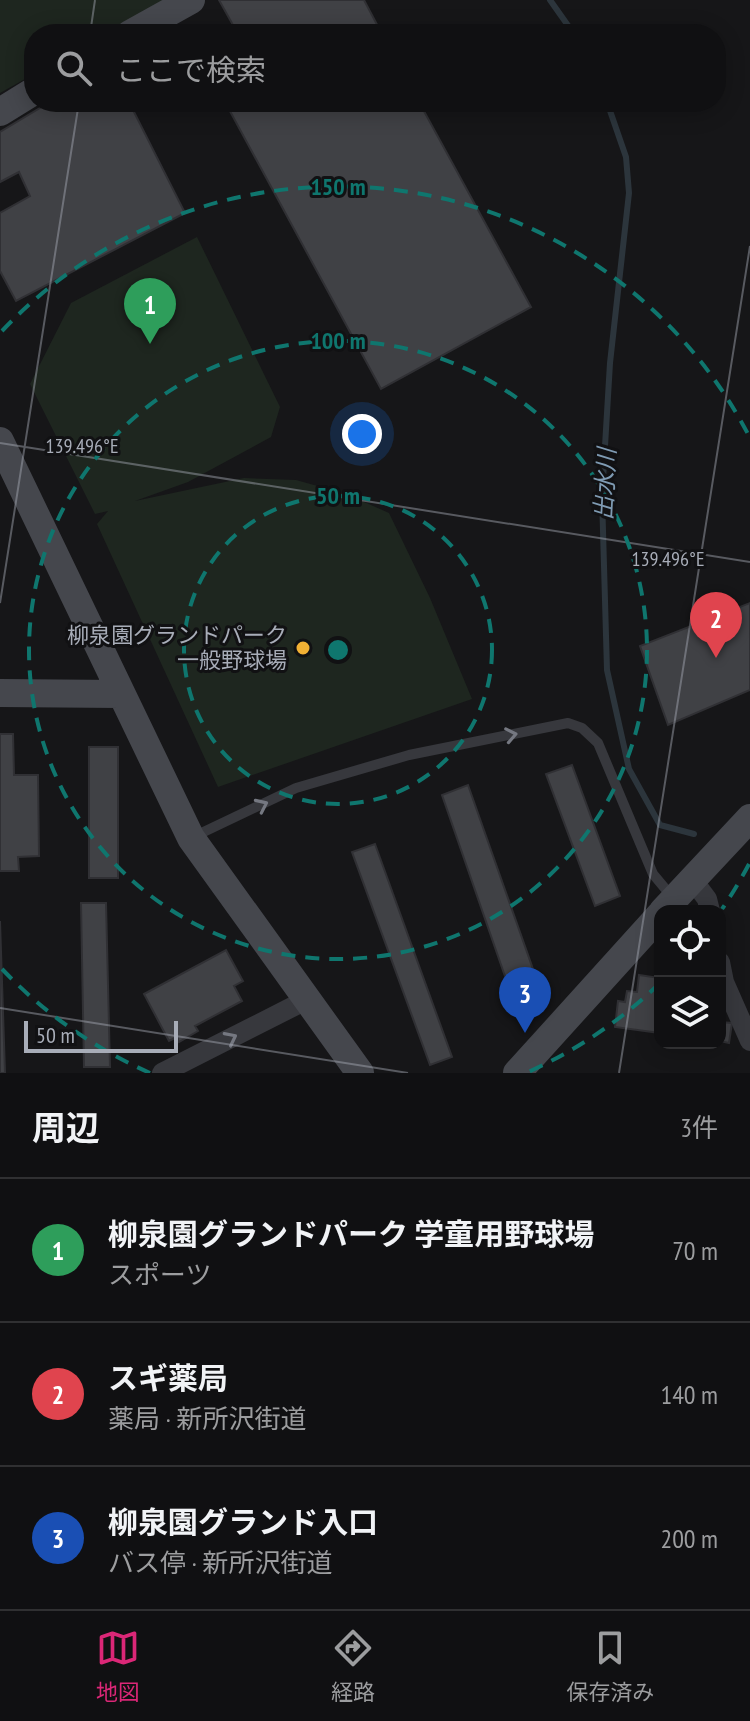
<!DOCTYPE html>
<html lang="ja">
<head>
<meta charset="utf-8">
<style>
	:root { --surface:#101012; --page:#1e1e20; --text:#f1f3f6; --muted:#9c9d9f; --line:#303032; --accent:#db2777 }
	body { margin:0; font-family:"PT Sans Narrow","Noto Sans JP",sans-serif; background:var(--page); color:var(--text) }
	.controls { position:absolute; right:24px; bottom:24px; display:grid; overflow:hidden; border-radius:16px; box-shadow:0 4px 20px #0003 }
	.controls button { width:72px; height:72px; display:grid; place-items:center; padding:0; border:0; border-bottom:2px solid var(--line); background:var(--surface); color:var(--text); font:40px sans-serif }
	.scale { position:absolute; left:24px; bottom:20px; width:154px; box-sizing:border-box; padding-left:8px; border:4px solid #a8adb8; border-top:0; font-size:22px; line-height:28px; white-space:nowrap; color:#a8adb8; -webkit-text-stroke:6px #111113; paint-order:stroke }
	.you { position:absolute; left:362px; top:434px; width:28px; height:28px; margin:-20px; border:6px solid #fff; border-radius:50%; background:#1a73e8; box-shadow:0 0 0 12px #1a73e833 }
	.badge { display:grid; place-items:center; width:52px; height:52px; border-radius:50%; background:var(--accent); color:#fff; font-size:26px; font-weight:700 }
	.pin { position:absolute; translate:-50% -66px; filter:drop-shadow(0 2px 4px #0008) }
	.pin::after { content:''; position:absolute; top:42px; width:28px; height:24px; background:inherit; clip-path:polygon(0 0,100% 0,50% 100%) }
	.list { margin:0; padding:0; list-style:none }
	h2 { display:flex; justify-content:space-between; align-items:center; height:104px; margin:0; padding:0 32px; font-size:34px }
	h2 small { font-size:26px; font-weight:400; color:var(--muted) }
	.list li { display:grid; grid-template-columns:52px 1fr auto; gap:24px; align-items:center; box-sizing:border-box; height:144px; padding:0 32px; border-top:2px solid var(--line) }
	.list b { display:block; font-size:30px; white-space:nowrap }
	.list p { margin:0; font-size:26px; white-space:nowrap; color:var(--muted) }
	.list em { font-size:26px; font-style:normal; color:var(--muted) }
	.icon { flex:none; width:44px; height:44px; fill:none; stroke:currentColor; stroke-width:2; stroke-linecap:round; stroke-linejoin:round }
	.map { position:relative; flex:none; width:750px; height:1073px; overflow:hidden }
	.search { position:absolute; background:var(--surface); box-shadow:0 4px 20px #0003; left:24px; right:24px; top:24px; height:88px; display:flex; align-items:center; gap:20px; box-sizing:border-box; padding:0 28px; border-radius:32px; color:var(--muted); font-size:30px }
	.sheet { height:536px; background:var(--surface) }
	nav { display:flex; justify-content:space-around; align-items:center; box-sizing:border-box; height:112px; border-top:2px solid var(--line); background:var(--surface); font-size:22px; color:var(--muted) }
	nav a { display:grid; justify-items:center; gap:4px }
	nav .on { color:var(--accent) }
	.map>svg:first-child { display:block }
	.green { fill:#1e261f }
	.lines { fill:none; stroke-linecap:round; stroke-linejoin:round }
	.stream { stroke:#2c353c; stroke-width:6 }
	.building { fill:#404145; stroke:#303034; stroke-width:2 }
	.lane { stroke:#37383d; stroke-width:10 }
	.street { stroke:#37383d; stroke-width:20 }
	.secondary { stroke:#45474d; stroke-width:28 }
	.oneway { stroke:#757881 }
	.ticks { fill:none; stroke:#a8adb8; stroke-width:2; stroke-opacity:0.45 }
	.ring { fill:none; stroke:#0f766e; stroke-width:4; stroke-dasharray:14 10 }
	.poi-dot { fill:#f2b134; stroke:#111113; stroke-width:3 }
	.labels { text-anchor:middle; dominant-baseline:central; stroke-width:6; stroke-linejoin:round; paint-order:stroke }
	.poi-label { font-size:22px; fill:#a8adb8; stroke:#111113; text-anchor:end }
	.water-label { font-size:24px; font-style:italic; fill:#7f9bb3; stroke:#111113 }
	.ticks-label { font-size:20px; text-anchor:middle; fill:#a8adb8; stroke:#111113; stroke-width:6; stroke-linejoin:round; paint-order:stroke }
	.centre { fill:#0f766e; stroke:#111113; stroke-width:4 }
	.ring-label { font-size:24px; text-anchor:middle; font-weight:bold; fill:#0f766e; stroke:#111113; stroke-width:6; stroke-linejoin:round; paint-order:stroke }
</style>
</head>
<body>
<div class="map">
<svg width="750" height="1073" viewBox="0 0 750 1073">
	<rect width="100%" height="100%" fill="#161618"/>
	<path class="green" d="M 0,0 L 167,0 L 106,34 L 34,34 L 34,74 L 0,93 Z
		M 197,237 L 280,407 L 271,437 L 188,482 L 135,501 L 244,478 L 296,480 L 346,494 L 389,513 L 430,598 L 472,699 L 218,787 L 97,524 L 108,511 L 95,514 L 30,384 L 71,303 Z"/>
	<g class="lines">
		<path class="stream" d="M 550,0 L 574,34
			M 607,102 L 626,157 L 629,193 L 610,363 L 602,496 L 607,670 L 629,769 L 660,825 L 694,834"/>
	</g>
	<path class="building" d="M 219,0 L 364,0 L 382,34 L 238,34 Z
		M 50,102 L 109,102 L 112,108 L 123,102 L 129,102 L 185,213 L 16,301 L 0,271 L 0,213 L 30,196 L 19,172 L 0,182 L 0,132 Z
		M 225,102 L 419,102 L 531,307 L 381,389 Z
		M 750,603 L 750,690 L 668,725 L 640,646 Z
		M 0,734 L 13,734 L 14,775 L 38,775 L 39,856 L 18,857 L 19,871 L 0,871 Z
		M 89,747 L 118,747 L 118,878 L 89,878 Z
		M 572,765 L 620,896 L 595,906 L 546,774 Z
		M 468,785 L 534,972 L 507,982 L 442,795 Z
		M 375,844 L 452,1057 L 430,1065 L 352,852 Z
		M 81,903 L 106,903 L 110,1067 L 84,1067 Z
		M 0,921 L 5,1073 L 0,1073 Z
		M 226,950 L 243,981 L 234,986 L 242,1001 L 195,1026 L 198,1031 L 179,1042 L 177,1037 L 169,1041 L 144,994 Z
		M 639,975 L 660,978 L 660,1033 L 615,1027 L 618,1001 L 625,1002 L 627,991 L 637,992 Z
		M 720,1022 L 732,1023 L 729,1043 L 720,1041 Z"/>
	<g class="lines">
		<path class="lane" d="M 193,837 L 296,788 L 409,755 L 568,723 L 582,728 L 598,743 L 653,874 L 673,898"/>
		<path class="street" d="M 692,879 L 707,899 L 710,911
			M 720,962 L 724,982 L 750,1041
			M 162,1073 L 308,999"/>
		<path class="secondary" d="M 130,34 L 191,0
			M 0,112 L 34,91
			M 0,441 L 191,838 L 360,1073
			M 0,693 L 120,694
			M 663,911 L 750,818
			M 517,1073 L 660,915"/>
	</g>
	<defs><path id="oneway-chevron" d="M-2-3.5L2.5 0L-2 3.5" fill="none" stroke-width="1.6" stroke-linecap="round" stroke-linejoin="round" transform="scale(2)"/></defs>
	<g class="oneway">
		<use href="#oneway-chevron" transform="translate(511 735) rotate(-11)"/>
		<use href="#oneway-chevron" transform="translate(262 805) rotate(-25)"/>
		<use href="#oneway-chevron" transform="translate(231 1038) rotate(-27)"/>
	</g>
	<path class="ticks" d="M 90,34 L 95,0M 0,443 L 750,562M 0,603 L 79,102M 0,1008 L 408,1073M 619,1073 L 750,246"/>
	<g class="ring">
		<circle cx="338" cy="650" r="154"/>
		<circle cx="338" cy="650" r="309"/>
		<path d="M749 864A463 463 0 0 1 722 909M660 983A463 463 0 0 1 526 1073M150 1073A463 463 0 0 1 2 969M2 331A463 463 0 0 1 749 436"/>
	</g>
	<circle class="poi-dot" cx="303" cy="648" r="8"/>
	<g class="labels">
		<g class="poi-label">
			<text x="287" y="635">柳泉園グランドパーク<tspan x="287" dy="25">一般野球場</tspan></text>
		</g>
		<g class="water-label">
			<text transform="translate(605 484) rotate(-87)">出水川</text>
		</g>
	</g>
	<g class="ticks-label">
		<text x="82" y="453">139.496°E</text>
		<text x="668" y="566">139.496°E</text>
	</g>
	<circle cx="338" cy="650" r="12" class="centre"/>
	<g class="ring-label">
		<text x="338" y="195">150 m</text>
		<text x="338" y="349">100 m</text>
		<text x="338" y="504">50 m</text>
	</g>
</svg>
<div class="controls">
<button><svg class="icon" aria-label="locate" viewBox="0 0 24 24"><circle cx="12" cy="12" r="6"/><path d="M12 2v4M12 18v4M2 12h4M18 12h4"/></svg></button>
<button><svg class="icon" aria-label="layers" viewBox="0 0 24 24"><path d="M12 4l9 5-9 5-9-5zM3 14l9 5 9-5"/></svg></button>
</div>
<div class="scale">50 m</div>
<div class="you"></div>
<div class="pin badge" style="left:150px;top:344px;background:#2e9e5b">1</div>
<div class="pin badge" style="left:716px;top:658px;background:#e0444e">2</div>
<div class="pin badge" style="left:525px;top:1033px;background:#1a4fb4">3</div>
<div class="search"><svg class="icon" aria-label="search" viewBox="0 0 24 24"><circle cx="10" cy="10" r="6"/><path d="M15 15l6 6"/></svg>ここで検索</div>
</div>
<section class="sheet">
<h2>周辺<small>3件</small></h2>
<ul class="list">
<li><span class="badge" style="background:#2e9e5b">1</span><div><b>柳泉園グランドパーク 学童用野球場</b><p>スポーツ</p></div><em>70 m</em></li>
<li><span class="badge" style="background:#e0444e">2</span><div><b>スギ薬局</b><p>薬局 · 新所沢街道</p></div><em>140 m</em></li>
<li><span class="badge" style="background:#1a4fb4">3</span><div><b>柳泉園グランド入口</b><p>バス停 · 新所沢街道</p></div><em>200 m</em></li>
</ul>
</section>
<nav>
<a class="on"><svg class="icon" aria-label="map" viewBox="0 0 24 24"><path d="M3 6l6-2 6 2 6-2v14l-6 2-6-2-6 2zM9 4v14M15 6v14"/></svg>地図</a>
<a><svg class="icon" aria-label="directions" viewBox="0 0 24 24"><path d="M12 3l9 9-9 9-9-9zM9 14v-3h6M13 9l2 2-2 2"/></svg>経路</a>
<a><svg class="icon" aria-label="saved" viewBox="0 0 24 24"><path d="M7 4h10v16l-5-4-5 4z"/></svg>保存済み</a>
</nav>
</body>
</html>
